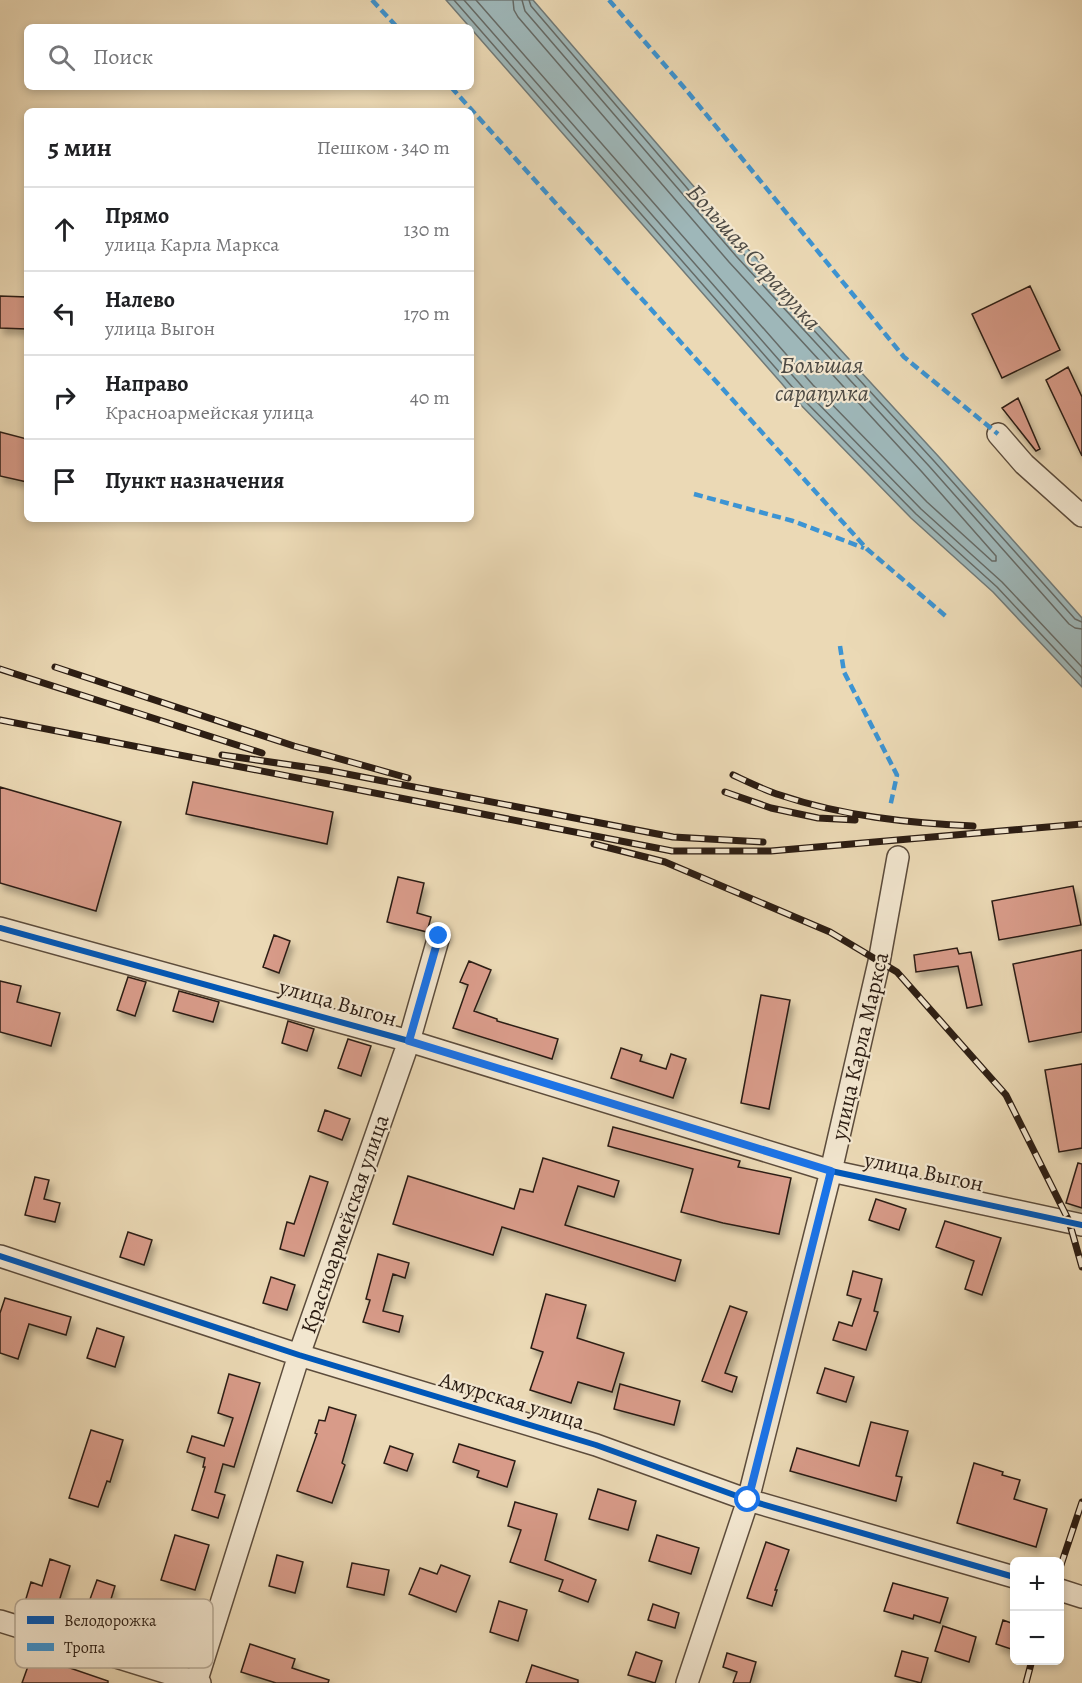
<!DOCTYPE html>
<html lang="ru">
<head>
<meta charset="utf-8">
<style>
	:root { --surface:#fff; --page:#f6f6f6; --text:#202124; --muted:#757577; --line:#e0e0e0 }
	body { margin:0; font-family:Alegreya,serif; background:var(--page); color:var(--text) }
	.controls { position:absolute; right:18px; bottom:18px; display:grid; overflow:hidden; border-radius:9px; box-shadow:0 3px 9px #0003 }
	.controls button { width:54px; height:54px; display:grid; place-items:center; padding:0; border:0; border-bottom:2px solid var(--line); background:var(--surface); color:var(--text); font:30px sans-serif }
	.stop { position:absolute; width:18px; height:18px; margin:-14px; border:4px solid #1a73e8; border-radius:50%; background:#fff }
	.stop.end { background:#1a73e8; border-color:#fff; box-shadow:0 2px 6px #0008 }
	.list { margin:0; padding:0; list-style:none }
	h2 { display:flex; justify-content:space-between; align-items:center; height:78px; margin:0; padding:0 24px; font-size:26px }
	h2 small { font-size:20px; font-weight:400; color:var(--muted) }
	.list li { display:grid; grid-template-columns:39px 1fr auto; gap:18px; align-items:center; box-sizing:border-box; height:84px; padding:0 24px; border-top:2px solid var(--line) }
	.list b { display:block; font-size:22px; white-space:nowrap }
	.list p { margin:0; font-size:20px; white-space:nowrap; color:var(--muted) }
	.list em { font-size:20px; font-style:normal; color:var(--muted) }
	.icon { flex:none; width:33px; height:33px; fill:none; stroke:currentColor; stroke-width:2; stroke-linecap:round; stroke-linejoin:round }
	.map { position:relative; flex:none; width:1082px; height:1683px; overflow:hidden }
	.search { position:absolute; background:var(--surface); box-shadow:0 3px 9px #0003; left:24px; top:24px; width:450px; height:66px; display:flex; align-items:center; gap:15px; box-sizing:border-box; padding:0 21px; border-radius:9px; color:var(--muted); font-size:22px }
	.panel { position:absolute; background:var(--surface); box-shadow:0 3px 9px #0003; left:24px; top:108px; width:450px; height:414px; border-radius:9px }
	.map>svg:first-child { display:block }
	.water { fill:#9eb7b9; stroke:#707977; stroke-width:1.5 }
	.lines { fill:none; stroke-linecap:round; stroke-linejoin:round }
	.shore { stroke:#656a66; stroke-width:1.5 }
	.building { fill:#d89b89; stroke:#2c1d13; stroke-width:1.5; filter:url(#shadow) }
	.street-casing { stroke:#5c4c3c; stroke-width:24 }
	.street { stroke:#f2e6cf; stroke-width:21 }
	.rail-casing { stroke:#2c1d13; stroke-width:7 }
	.rail { stroke:#f2e6cf; stroke-width:4.5; stroke-dasharray:14; stroke-linecap:butt }
	.quiet { stroke:#3c94d3; stroke-width:4.5; stroke-dasharray:9 4.5; stroke-linecap:butt }
	.cycleway-casing { stroke:#f2e6cf; stroke-width:10 }
	.cycleway { stroke:#0057b8; stroke-width:6 }
	.route { stroke:#1a73e8; stroke-width:8 }
	.labels { text-anchor:middle; dominant-baseline:central; stroke-width:4.5; stroke-linejoin:round; paint-order:stroke }
	.street-label { font-size:22px; fill:#2c1d13; stroke:#f2e6cf }
	.water-label { font-size:24px; font-style:italic; fill:#4e4b45; stroke:#f2e6cf }
	.key { fill:#f2e6cf; stroke:#b7aa97; stroke-width:1.5 }
	.key-label { font-size:16px; fill:#2c1d13 }
</style>
</head>
<body>
<div class="map">
<svg width="1082" height="1683" viewBox="0 0 1082 1683">
	<defs>
		<filter id="shadow"><feDropShadow dx="3.5" dy="6" stdDeviation="3" flood-color="#0004"/></filter>
	</defs>
	<rect width="100%" height="100%" fill="#ebd9b5"/>
	<filter id="stains"><feTurbulence type="fractalNoise" baseFrequency=".00333" numOctaves="4"/><feColorMatrix values="0 0 0 0 .2 0 0 0 0 .09 0 0 0 0 .02 0 0 0 .5 -.17"/></filter>
	<radialGradient id="worn" r=".72"><stop offset=".6" stop-color="#630" stop-opacity="0"/><stop offset="1" stop-color="#630" stop-opacity=".3"/></radialGradient>
	<path class="water" d="M 446,0 L 533,0 L 746,247 L 939,457 L 1082,618 L 1082,687 L 993,592 L 911,518 L 797,401 Z"/>
	<g class="lines">
		<path class="shore" d="M 454,0 L 801,397 L 916,514 L 997,587 L 1082,678
			M 464,0 L 807,392 L 921,509 L 1002,582 L 1082,667
			M 476,0 L 813,385 L 927,502 L 992,561 L 996,561 L 996,556 L 922,472 L 729,262 L 518,17 L 514,10 L 513,0
			M 522,0 L 525,11 L 736,256 L 929,466 L 1069,624 L 1075,628 L 1082,629
			M 529,0 L 531,6 L 741,251 L 934,461 L 1075,619 L 1082,622"/>
	</g>
	<path class="building" d="M 1030,286 L 1060,350 L 1002,378 L 972,314 Z
		M 0,296 L 27,297 L 27,329 L 0,328 Z
		M 1068,367 L 1082,397 L 1082,456 L 1046,380 Z
		M 1018,398 L 1040,449 L 1036,451 L 1002,408 Z
		M 0,432 L 27,439 L 27,482 L 0,476 Z
		M 193,782 L 333,812 L 327,844 L 186,814 Z
		M 0,787 L 121,822 L 96,911 L 0,883 Z
		M 398,877 L 424,883 L 417,913 L 431,917 L 427,932 L 387,922 Z
		M 1073,886 L 1081,925 L 999,940 L 992,901 Z
		M 274,935 L 290,941 L 279,973 L 263,967 Z
		M 957,948 L 959,954 L 971,952 L 982,1005 L 967,1008 L 958,966 L 916,972 L 914,955 Z
		M 1082,950 L 1082,1032 L 1029,1042 L 1013,964 Z
		M 469,961 L 491,970 L 474,1011 L 497,1019 L 497,1021 L 558,1039 L 552,1059 L 453,1028 L 468,985 L 460,982 Z
		M 128,977 L 146,982 L 135,1016 L 117,1010 Z
		M 0,981 L 21,986 L 17,1002 L 60,1013 L 51,1046 L 0,1032 Z
		M 179,991 L 219,1002 L 213,1022 L 173,1011 Z
		M 761,995 L 790,1000 L 769,1109 L 741,1103 Z
		M 288,1021 L 314,1029 L 307,1051 L 282,1043 Z
		M 348,1039 L 371,1046 L 361,1076 L 338,1068 Z
		M 621,1048 L 642,1055 L 640,1061 L 666,1069 L 671,1054 L 686,1059 L 673,1098 L 611,1078 Z
		M 1082,1064 L 1082,1148 L 1059,1152 L 1045,1070 Z
		M 325,1110 L 350,1119 L 342,1140 L 318,1131 Z
		M 613,1127 L 740,1161 L 738,1167 L 791,1178 L 779,1234 L 723,1223 L 681,1212 L 693,1169 L 608,1146 Z
		M 543,1158 L 619,1181 L 614,1197 L 578,1186 L 565,1225 L 681,1260 L 675,1281 L 502,1227 L 493,1255 L 393,1224 L 408,1176 L 514,1209 L 520,1189 L 533,1192 Z
		M 1078,1163 L 1082,1164 L 1082,1208 L 1066,1203 Z
		M 310,1176 L 328,1182 L 304,1256 L 280,1249 L 287,1222 L 294,1224 Z
		M 35,1177 L 49,1180 L 44,1199 L 60,1203 L 55,1222 L 25,1215 Z
		M 876,1199 L 906,1209 L 899,1230 L 869,1220 Z
		M 945,1221 L 1001,1238 L 982,1295 L 965,1289 L 974,1261 L 936,1247 Z
		M 128,1232 L 152,1240 L 144,1265 L 120,1257 Z
		M 378,1254 L 409,1263 L 405,1278 L 393,1274 L 383,1311 L 403,1316 L 399,1332 L 363,1322 L 370,1300 L 366,1299 Z
		M 853,1271 L 882,1279 L 874,1311 L 878,1312 L 866,1350 L 833,1340 L 839,1322 L 852,1326 L 861,1299 L 847,1295 Z
		M 271,1277 L 295,1285 L 287,1310 L 263,1303 Z
		M 546,1294 L 586,1305 L 577,1338 L 624,1353 L 612,1392 L 578,1382 L 571,1403 L 530,1390 L 543,1352 L 531,1348 Z
		M 5,1298 L 71,1317 L 66,1335 L 29,1324 L 18,1359 L 0,1353 L 0,1313 Z
		M 730,1306 L 747,1312 L 725,1373 L 737,1377 L 732,1392 L 702,1381 Z
		M 97,1328 L 124,1337 L 115,1367 L 87,1358 Z
		M 825,1368 L 854,1377 L 846,1402 L 817,1393 Z
		M 229,1374 L 260,1383 L 234,1467 L 223,1464 L 215,1492 L 225,1495 L 218,1518 L 192,1510 L 205,1467 L 203,1467 L 205,1458 L 187,1452 L 192,1436 L 224,1446 L 233,1418 L 218,1413 Z
		M 620,1384 L 680,1401 L 674,1425 L 614,1409 Z
		M 329,1407 L 356,1415 L 342,1463 L 345,1465 L 332,1503 L 297,1491 L 317,1434 L 315,1433 L 319,1420 L 325,1421 Z
		M 871,1422 L 908,1431 L 896,1476 L 902,1477 L 896,1501 L 790,1471 L 797,1448 L 859,1466 Z
		M 91,1430 L 123,1440 L 110,1482 L 107,1481 L 98,1507 L 69,1498 Z
		M 459,1444 L 515,1461 L 507,1487 L 477,1477 L 479,1471 L 453,1462 Z
		M 390,1446 L 413,1454 L 407,1471 L 384,1463 Z
		M 974,1463 L 1003,1472 L 1002,1475 L 1020,1480 L 1014,1499 L 1047,1509 L 1036,1547 L 957,1523 Z
		M 598,1489 L 636,1501 L 628,1530 L 589,1519 Z
		M 515,1502 L 557,1514 L 545,1560 L 596,1580 L 588,1602 L 559,1591 L 563,1580 L 510,1562 L 521,1530 L 508,1526 Z
		M 175,1535 L 209,1545 L 195,1590 L 161,1580 Z
		M 657,1535 L 699,1548 L 691,1574 L 649,1561 Z
		M 766,1542 L 789,1550 L 775,1590 L 777,1590 L 772,1606 L 747,1598 Z
		M 277,1555 L 303,1562 L 295,1593 L 269,1586 Z
		M 50,1559 L 70,1566 L 56,1611 L 25,1602 L 31,1582 L 42,1586 Z
		M 352,1563 L 389,1570 L 384,1595 L 347,1587 Z
		M 441,1565 L 470,1576 L 456,1612 L 409,1594 L 420,1568 L 437,1574 Z
		M 97,1580 L 115,1586 L 108,1609 L 89,1602 Z
		M 893,1583 L 948,1598 L 940,1623 L 914,1615 L 913,1619 L 884,1611 Z
		M 499,1601 L 527,1610 L 518,1641 L 490,1632 Z
		M 653,1604 L 679,1613 L 675,1628 L 648,1620 Z
		M 1003,1620 L 1014,1624 L 1014,1650 L 996,1644 Z
		M 943,1626 L 976,1637 L 969,1662 L 935,1651 Z
		M 250,1644 L 295,1659 L 292,1668 L 329,1680 L 328,1683 L 276,1683 L 241,1672 Z
		M 902,1651 L 928,1658 L 921,1683 L 895,1676 Z
		M 636,1652 L 662,1661 L 655,1683 L 628,1675 Z
		M 727,1653 L 756,1662 L 750,1683 L 733,1683 L 737,1672 L 723,1667 Z
		M 32,1655 L 108,1681 L 108,1683 L 22,1683 Z
		M 532,1665 L 578,1680 L 578,1683 L 526,1683 Z"/>
	<g class="lines">
		<defs>
			<path id="street" d="M 998,434 L 1024,464 L 1082,516
				M 0,928 L 409,1041 L 831,1171 L 1082,1225
				M 0,1256 L 299,1355 L 596,1445 L 748,1500 L 1014,1577
				M 1060,1590 L 1082,1597
				M 0,1621 L 200,1683
				M 196,1683 L 299,1355 L 409,1041 L 439,936
				M 687,1683 L 748,1500 L 831,1171 L 879,962 L 898,857"/>
		</defs>
		<use href="#street" class="street-casing"/>
		<use href="#street" class="street"/>
		<defs>
			<path id="rail" d="M 55,667 L 294,746 L 408,778
				M 0,669 L 262,753
				M 0,720 L 672,851 L 771,851 L 1082,824
				M 222,755 L 326,770 L 673,837 L 763,842
				M 733,775 C 748,782 764,790 780,795 C 842,816 908,823 973,826
				M 725,792 L 771,808 L 818,818 L 855,820
				M 594,844 L 665,862 L 830,932 L 897,972 L 1006,1095 L 1069,1221 L 1082,1267
				M 1060,1568 L 1082,1502
				M 1026,1683 L 1032,1660"/>
		</defs>
		<use href="#rail" class="rail-casing"/>
		<use href="#rail" class="rail"/>
		<path class="quiet" d="M 372,0 L 397,27
			M 609,0 L 687,91 L 904,357 L 998,434
			M 451,87 L 867,549 L 948,618
			M 694,494 L 793,521 L 864,548
			M 840,646 L 844,672 L 897,775 L 890,807"/>
		<defs>
			<path id="cycleway" d="M 0,928 L 409,1041 L 831,1171 L 1082,1225
				M 0,1256 L 299,1355 L 596,1445 L 748,1500 L 1014,1577"/>
		</defs>
		<use href="#cycleway" class="cycleway-casing"/>
		<use href="#cycleway" class="cycleway"/>
	</g>
	<g class="lines">
		<path class="route" d="M 439,936 L 409,1041 L 831,1171 L 748,1500"/>
	</g>
	<g class="labels">
		<g class="street-label">
			<text transform="translate(338 1003) rotate(16)">улица Выгон</text>
			<text transform="translate(860 1046) rotate(-77)">улица Карла Маркса</text>
			<text transform="translate(924 1172) rotate(12)">улица Выгон</text>
			<text transform="translate(345 1224) rotate(-71)">Красноармейская улица</text>
			<text transform="translate(512 1401) rotate(17)">Амурская улица</text>
		</g>
		<g class="water-label">
			<text transform="translate(754 257) rotate(48)">Большая Сарапулка</text>
			<text x="822" y="365">Большая<tspan x="822" dy="28">сарапулка</tspan></text>
		</g>
	</g>
	<rect x="15" y="1599" width="198" height="69" rx="9" class="key"/>
	<rect x="27" y="1616" width="27" height="8" fill="#0057b8"/>
	<rect x="27" y="1643" width="27" height="8" fill="#3c94d3"/>
	<g class="key-label">
		<text x="64" y="1626">Велодорожка</text>
		<text x="64" y="1653">Тропа</text>
	</g>
	<rect width="100%" height="100%" filter="url(#stains)"/>
	<rect width="100%" height="100%" fill="url(#worn)"/>
</svg>
<div class="controls">
<button>+</button>
<button>−</button>
</div>
<div class="stop" style="left:748px;top:1500px"></div>
<div class="stop end" style="left:439px;top:936px"></div>
<div class="search"><svg class="icon" aria-label="search" viewBox="0 0 24 24"><circle cx="10" cy="10" r="6"/><path d="M15 15l6 6"/></svg>Поиск</div>
<section class="panel">
<h2>5 мин<small>Пешком · 340 m</small></h2>
<ul class="list">
<li><svg class="icon" aria-label="ahead" viewBox="0 0 24 24"><path d="M12 20V5M6 11l6-6 6 6"/></svg><div><b>Прямо</b><p>улица Карла Маркса</p></div><em>130 m</em></li>
<li><svg class="icon" aria-label="left" viewBox="0 0 24 24"><path d="M17 20v-9H6M10 6l-5 5 5 5"/></svg><div><b>Налево</b><p>улица Выгон</p></div><em>170 m</em></li>
<li><svg class="icon" aria-label="right" viewBox="0 0 24 24"><path d="M7 20v-9h11M14 6l5 5-5 5"/></svg><div><b>Направо</b><p>Красноармейская улица</p></div><em>40 m</em></li>
<li><svg class="icon" aria-label="arrive" viewBox="0 0 24 24"><path d="M6 21V4h12l-3 4 3 4H6"/></svg><div><b>Пункт назначения</b></div></li>
</ul>
</section>
</div>
</body>
</html>
